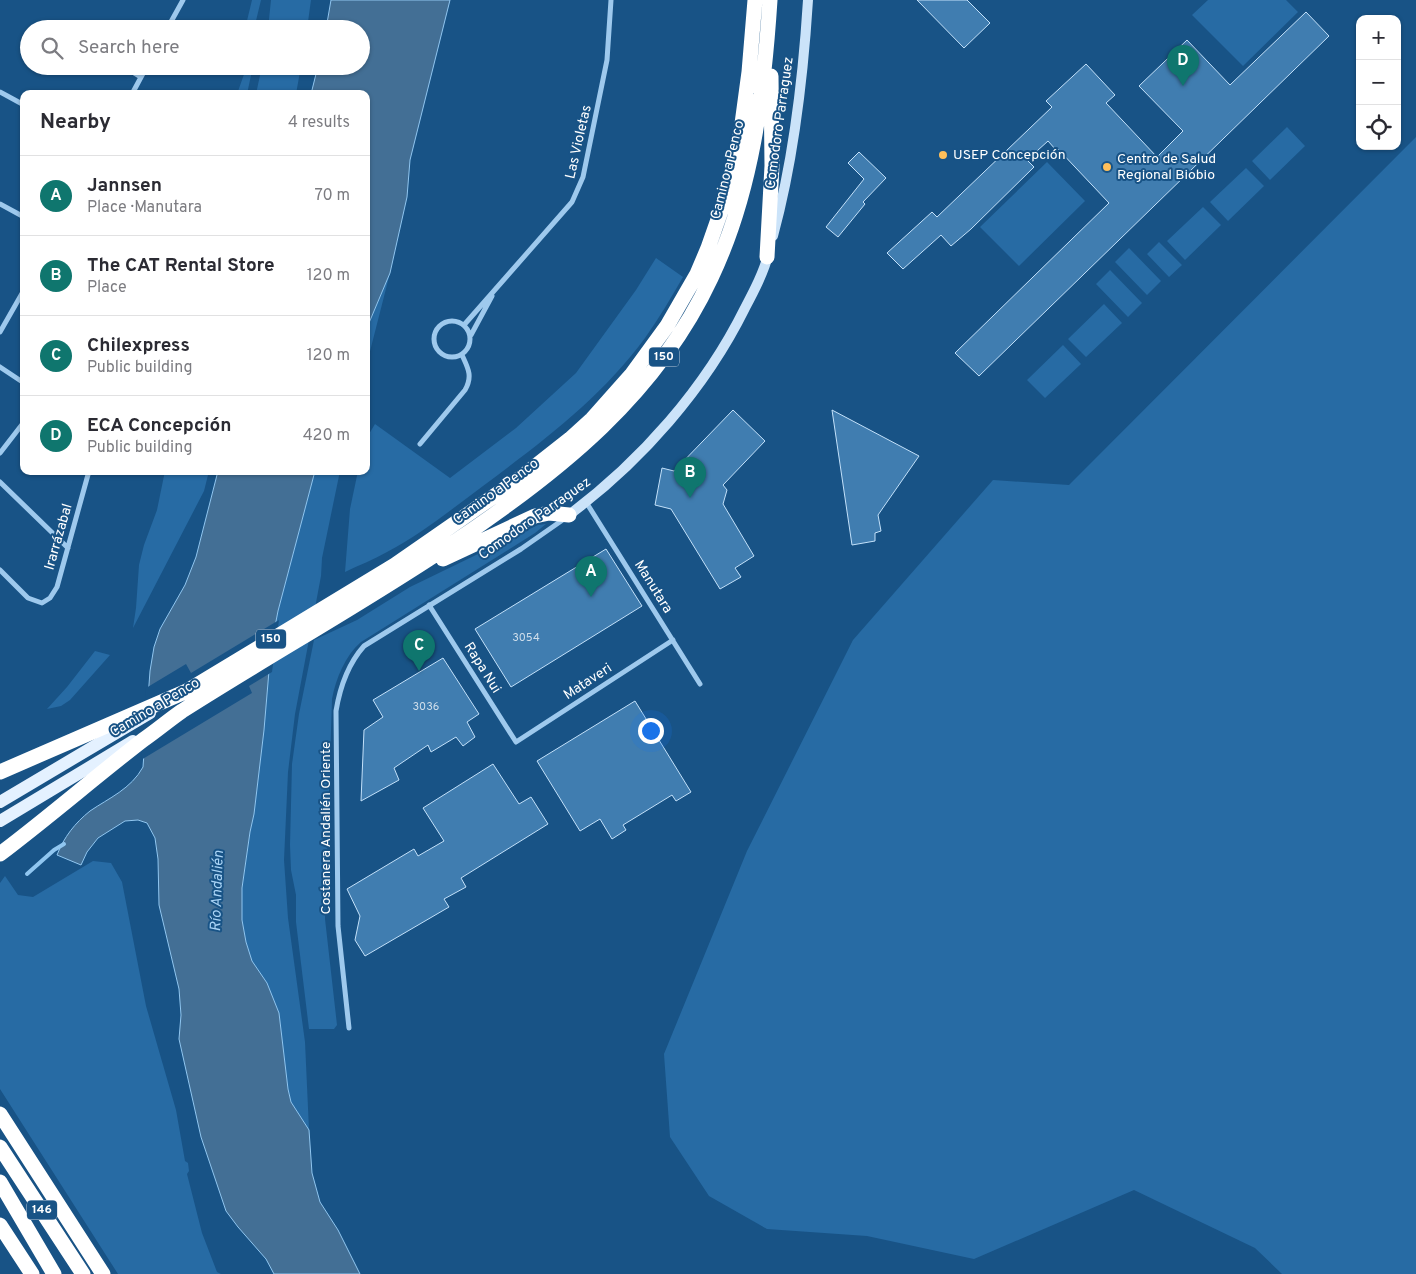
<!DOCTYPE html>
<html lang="en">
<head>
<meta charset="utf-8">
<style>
	:root { --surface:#fff; --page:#f7f7f7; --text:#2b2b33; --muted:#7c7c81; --line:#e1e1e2; --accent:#0f766e }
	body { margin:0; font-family:Overpass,sans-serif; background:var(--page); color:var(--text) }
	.controls { position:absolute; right:15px; top:15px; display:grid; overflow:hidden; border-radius:10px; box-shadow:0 1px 4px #0004 }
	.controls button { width:45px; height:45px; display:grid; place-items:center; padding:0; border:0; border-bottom:1px solid var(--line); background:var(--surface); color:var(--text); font:25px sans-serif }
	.you { position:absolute; left:650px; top:730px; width:18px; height:18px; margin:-12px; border:4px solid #fff; border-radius:50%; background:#1a73e8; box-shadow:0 0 0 8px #1a73e833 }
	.badge { display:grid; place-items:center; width:32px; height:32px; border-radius:50%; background:var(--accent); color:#fff; font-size:16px; font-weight:700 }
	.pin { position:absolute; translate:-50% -41px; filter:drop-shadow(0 1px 2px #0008) }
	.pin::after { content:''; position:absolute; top:26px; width:18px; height:15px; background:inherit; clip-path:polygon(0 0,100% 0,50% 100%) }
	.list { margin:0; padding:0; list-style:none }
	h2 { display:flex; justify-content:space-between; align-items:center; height:65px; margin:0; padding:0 20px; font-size:21px }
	h2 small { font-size:16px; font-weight:400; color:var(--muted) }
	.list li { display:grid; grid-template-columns:32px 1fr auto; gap:15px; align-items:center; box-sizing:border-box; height:80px; padding:0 20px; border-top:1px solid var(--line) }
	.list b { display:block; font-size:19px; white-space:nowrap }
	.list p { margin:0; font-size:16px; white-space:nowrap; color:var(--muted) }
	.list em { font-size:16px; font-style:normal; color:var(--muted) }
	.icon { flex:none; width:28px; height:28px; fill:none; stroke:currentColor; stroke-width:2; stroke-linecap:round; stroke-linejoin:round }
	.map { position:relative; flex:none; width:1416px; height:1274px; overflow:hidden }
	.search { position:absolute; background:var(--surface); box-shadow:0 1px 4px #0004; left:20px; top:20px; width:350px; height:55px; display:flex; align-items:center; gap:12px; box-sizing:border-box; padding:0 18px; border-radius:28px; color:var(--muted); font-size:19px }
	.panel { position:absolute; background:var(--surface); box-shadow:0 1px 4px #0004; left:20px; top:90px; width:350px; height:385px; border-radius:10px }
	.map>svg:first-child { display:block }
	.green { fill:#276ba4 }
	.water { fill:#436f95; stroke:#90c6f0 }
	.pier { fill:#185386 }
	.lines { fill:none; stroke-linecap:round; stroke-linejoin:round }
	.stream { stroke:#90c6f0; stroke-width:4 }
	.building { fill:#407db0; stroke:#c3e1fa }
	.street { stroke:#9ec9ed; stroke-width:5 }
	.secondary { stroke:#cbe3f9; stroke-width:10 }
	.primary { stroke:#e4f1ff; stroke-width:12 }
	.highway { stroke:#fff; stroke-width:15 }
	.poi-dot { fill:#ffbf5a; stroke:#185386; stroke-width:2 }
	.labels { text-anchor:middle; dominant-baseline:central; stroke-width:4; stroke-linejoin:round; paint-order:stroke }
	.number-label { font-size:11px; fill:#cfdeeb }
	.shield { fill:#185386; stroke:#bacbdb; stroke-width:1 }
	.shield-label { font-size:12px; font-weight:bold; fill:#fff }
	.street-label { font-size:14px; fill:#fff; stroke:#185386 }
	.poi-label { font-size:14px; fill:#fff; stroke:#185386; text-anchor:start }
	.water-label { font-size:15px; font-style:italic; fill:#a9d3f5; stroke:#185386 }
</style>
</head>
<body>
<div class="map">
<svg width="1416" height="1274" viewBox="0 0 1416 1274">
	<rect width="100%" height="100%" fill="#185386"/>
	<path class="green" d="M 252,0 L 261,0 L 254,29 L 245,29 Z
		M 271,0 L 311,0 L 307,29 L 268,29 Z
		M 1208,0 L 1286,0 L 1298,12 L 1243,66 L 1192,15 Z
		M 247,66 L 253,66 L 247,94 L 237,94 Z
		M 262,66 L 301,66 L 296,94 L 256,94 Z
		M 1287,127 L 1305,146 L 1270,180 L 1252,161 Z
		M 1416,137 L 1416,1274 L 1282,1274 L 1255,1248 L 1134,1190 L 974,1259 L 867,1236 L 767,1229 L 709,1196 L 670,1137 L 664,1054 L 747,851 L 853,640 L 993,480 L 1069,485 Z
		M 1047,162 L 1085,201 L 1019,266 L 980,227 Z
		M 1246,168 L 1264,186 L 1228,221 L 1210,202 Z
		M 1203,207 L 1221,225 L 1185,260 L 1167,241 Z
		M 1159,242 L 1182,265 L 1169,277 L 1147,254 Z
		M 1129,248 L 1161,281 L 1147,295 L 1115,262 Z
		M 656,258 L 683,277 C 671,298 659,318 645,338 C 601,398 542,442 483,486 C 452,509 421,534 387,552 C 373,560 359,565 345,572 L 350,509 L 358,471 L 366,471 L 366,439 L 375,424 L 450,478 L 516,428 L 576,373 L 636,290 Z
		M 1110,270 L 1142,303 L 1128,317 L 1096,284 Z
		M 390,273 L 366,367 L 366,330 Z
		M 1104,304 L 1122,323 L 1086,357 L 1068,339 Z
		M 1063,345 L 1081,364 L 1045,398 L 1027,380 Z
		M 165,471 L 209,471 L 204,491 L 133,628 L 136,608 L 139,565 L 144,545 L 157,510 Z
		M 315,471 L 340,471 L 322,558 L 321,576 L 295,714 L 288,772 L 284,860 L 288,918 L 305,1042 L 309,1130 L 291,1102 L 288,1089 L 279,1013 L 267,983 L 252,961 L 246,942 L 242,920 L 242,888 L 250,832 L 254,814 L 264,730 L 271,647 L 278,611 Z
		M 546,524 L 535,533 L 361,642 C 345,656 336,678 332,699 L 325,919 L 337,1025 L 334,1029 L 309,1029 L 296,922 L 296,895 L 291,870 L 290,845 L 292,764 L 299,714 L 314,640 L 357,620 L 410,587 L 538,525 Z
		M 95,651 L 110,655 L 70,700 L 61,706 L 47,709 L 67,687 Z
		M 93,861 L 111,863 L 122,882 L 146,1006 L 176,1110 L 185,1161 L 188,1163 L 189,1171 L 187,1174 L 202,1233 L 217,1272 L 221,1274 L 118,1274 L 0,1089 L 0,883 L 5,876 L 18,895 L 33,897 Z"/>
	<path class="water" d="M 331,0 L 450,0 L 410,160 L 407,197 L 390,273 L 366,330 L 366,94 L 311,94 L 318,66 L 361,66 L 361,29 L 326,29 Z
		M 218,471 L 315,471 L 278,611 L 271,647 L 264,730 L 254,814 L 250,832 L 242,888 L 242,920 L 246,942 L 252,961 L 267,983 L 279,1013 L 288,1089 L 291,1102 L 309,1130 L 312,1173 L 320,1202 L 338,1230 L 360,1274 L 274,1274 L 266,1259 L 238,1227 L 226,1211 L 201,1137 L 179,1039 L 181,1015 L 179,989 L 159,905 L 158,859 L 155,838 L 147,823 L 138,820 L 125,821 L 98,838 L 87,852 L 81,865 L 57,855 C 64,837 75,823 90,811 C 109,798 131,789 143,767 L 150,671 L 154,647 L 160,629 L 185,585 L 196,557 Z"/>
	<path class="pier" d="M 279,620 L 272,672 L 249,686 L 252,693 L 141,760 L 146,688 L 186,664 L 191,673 Z"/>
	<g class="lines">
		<path class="stream" d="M 27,874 L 54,850 L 64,844"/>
	</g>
	<path class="building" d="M 917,0 L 967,0 L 990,23 L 964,48 Z
		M 1306,12 L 1329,36 L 979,376 L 955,353 L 1109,203 L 1058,149 L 1056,150 L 1048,141 L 1027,160 L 1034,167 L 971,229 L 951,246 L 941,235 L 903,269 L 887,253 L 932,212 L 937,217 L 1052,107 L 1046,101 L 1086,64 L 1115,95 L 1106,103 L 1157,157 L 1183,131 L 1139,86 L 1187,40 L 1230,85 Z
		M 859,152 L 886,178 L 863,202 L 865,204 L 838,237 L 826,227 L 864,179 L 848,163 Z
		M 733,410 L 765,441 L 723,485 L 727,490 L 723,504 L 754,556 L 735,568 L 741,577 L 720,589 L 671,509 L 655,505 L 662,468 L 674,471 Z
		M 832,410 L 919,456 L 878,515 L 881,531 L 875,533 L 875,541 L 852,545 Z
		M 606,549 L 642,606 L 511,687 L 475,629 Z
		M 443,658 L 479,714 L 467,722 L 475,737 L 463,746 L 456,737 L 431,752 L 428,745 L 394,768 L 399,780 L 361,801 L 364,730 L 383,717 L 373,700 Z
		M 635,701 L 691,792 L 676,801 L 672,795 L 623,825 L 626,830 L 612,839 L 600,819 L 580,831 L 537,761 Z
		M 493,764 L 519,804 L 531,797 L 548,824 L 461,878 L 466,887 L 444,899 L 449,907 L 365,956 L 355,940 L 360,916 L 347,889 L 414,849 L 418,856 L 444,841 L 423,808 Z"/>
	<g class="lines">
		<path class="street" d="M 167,29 L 183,0
			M 123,66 L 141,77
			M 0,92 L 24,105
			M 132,94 L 147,66
			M 0,204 L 24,217
			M434 339a18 18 0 1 1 36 0a18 18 0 1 1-36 0Z
			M 464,325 L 572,202 L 583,177 L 607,60 L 611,0
			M 0,332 L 24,290
			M 471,335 L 492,296
			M 0,367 L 24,383
			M 420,444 L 465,390 C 473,376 468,368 462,355
			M 0,453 L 24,422
			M 0,482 L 68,548
			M 586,502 L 700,684
			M 0,570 L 28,598 L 42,603 L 50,598 L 57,587 L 89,471
			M 429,605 L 516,742 L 673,640
			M 349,1028 L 338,926 L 336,711 C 340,687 348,664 364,646 L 521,549 L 564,519"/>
		<path class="secondary" d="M 773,236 C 794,159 803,80 808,0
			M 569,515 C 641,461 705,389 745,308 C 754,291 764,272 769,252"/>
		<path class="primary" d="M 0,802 L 150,713
			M 0,821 L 133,741"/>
		<path class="highway" d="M 767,257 L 772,166 L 771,76
			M 443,559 L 535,516 L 549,513 L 569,515
			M 0,772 L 187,691 L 395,565 L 523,476 L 570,439 L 592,419 L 632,374 L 667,326 L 697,274 L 708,248 L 728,191 L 741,131 L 749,72 L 755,0
			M 0,854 C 49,817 95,777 143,740 C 156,731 169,720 182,711 C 273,653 367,601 456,541 C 560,471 657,394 711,278 C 752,192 764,94 770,0
			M 0,1114 L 103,1274
			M 0,1147 L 83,1274
			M 0,1182 L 54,1274
			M 0,1225 L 32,1274"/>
	</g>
	<g class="poi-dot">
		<circle cx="943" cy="155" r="5"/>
		<circle cx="1107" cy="167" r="5"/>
	</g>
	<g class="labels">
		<g class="number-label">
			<text x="526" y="638">3054</text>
			<text x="426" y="707">3036</text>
		</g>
		<g class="shield">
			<rect x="649" y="347.5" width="30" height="19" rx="4"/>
			<rect x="256" y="629.5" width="30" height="19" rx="4"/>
			<rect x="27" y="1200.5" width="30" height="19" rx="4"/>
		</g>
		<g class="shield-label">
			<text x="664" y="357">150</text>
			<text x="271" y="639">150</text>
			<text x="42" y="1210">146</text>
		</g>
		<g class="street-label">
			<text transform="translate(780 123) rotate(-82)">Comodoro Parraguez</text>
			<text transform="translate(579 142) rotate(-77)">Las Violetas</text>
			<text transform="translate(728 170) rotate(-76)">Camino a Penco</text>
			<text transform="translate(496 492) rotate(-36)">Camino a Penco</text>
			<text transform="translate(535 519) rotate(-35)">Comodoro Parraguez</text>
			<text transform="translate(59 537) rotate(-74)">Irarrázabal</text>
			<text transform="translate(653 587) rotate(58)">Manutara</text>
			<text transform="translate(482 668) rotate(58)">Rapa Nui</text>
			<text transform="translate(588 682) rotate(-33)">Mataveri</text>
			<text transform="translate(155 708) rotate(-31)">Camino a Penco</text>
			<text transform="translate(326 828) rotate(-90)">Costanera Andalién Oriente</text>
		</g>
		<g class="poi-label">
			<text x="953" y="155">USEP Concepción</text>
			<text x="1117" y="159">Centro de Salud<tspan x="1117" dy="16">Regional Biobio</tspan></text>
		</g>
		<g class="water-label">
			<text transform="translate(218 891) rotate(-88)">Río Andalién</text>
		</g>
	</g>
</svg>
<div class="controls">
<button>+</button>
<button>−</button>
<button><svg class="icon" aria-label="locate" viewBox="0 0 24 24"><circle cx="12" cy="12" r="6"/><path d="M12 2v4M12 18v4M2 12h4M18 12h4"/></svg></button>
</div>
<div class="you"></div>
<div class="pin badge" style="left:591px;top:597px">A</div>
<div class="pin badge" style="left:690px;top:498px">B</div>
<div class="pin badge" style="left:419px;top:671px">C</div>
<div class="pin badge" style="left:1183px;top:86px">D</div>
<div class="search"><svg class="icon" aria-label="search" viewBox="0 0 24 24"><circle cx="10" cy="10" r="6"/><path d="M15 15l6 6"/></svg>Search here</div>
<section class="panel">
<h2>Nearby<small>4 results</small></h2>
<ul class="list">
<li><span class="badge">A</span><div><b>Jannsen</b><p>Place · Manutara</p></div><em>70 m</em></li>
<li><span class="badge">B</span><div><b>The CAT Rental Store</b><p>Place</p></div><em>120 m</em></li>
<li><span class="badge">C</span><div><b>Chilexpress</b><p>Public building</p></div><em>120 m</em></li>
<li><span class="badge">D</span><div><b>ECA Concepción</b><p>Public building</p></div><em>420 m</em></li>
</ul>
</section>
</div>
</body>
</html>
